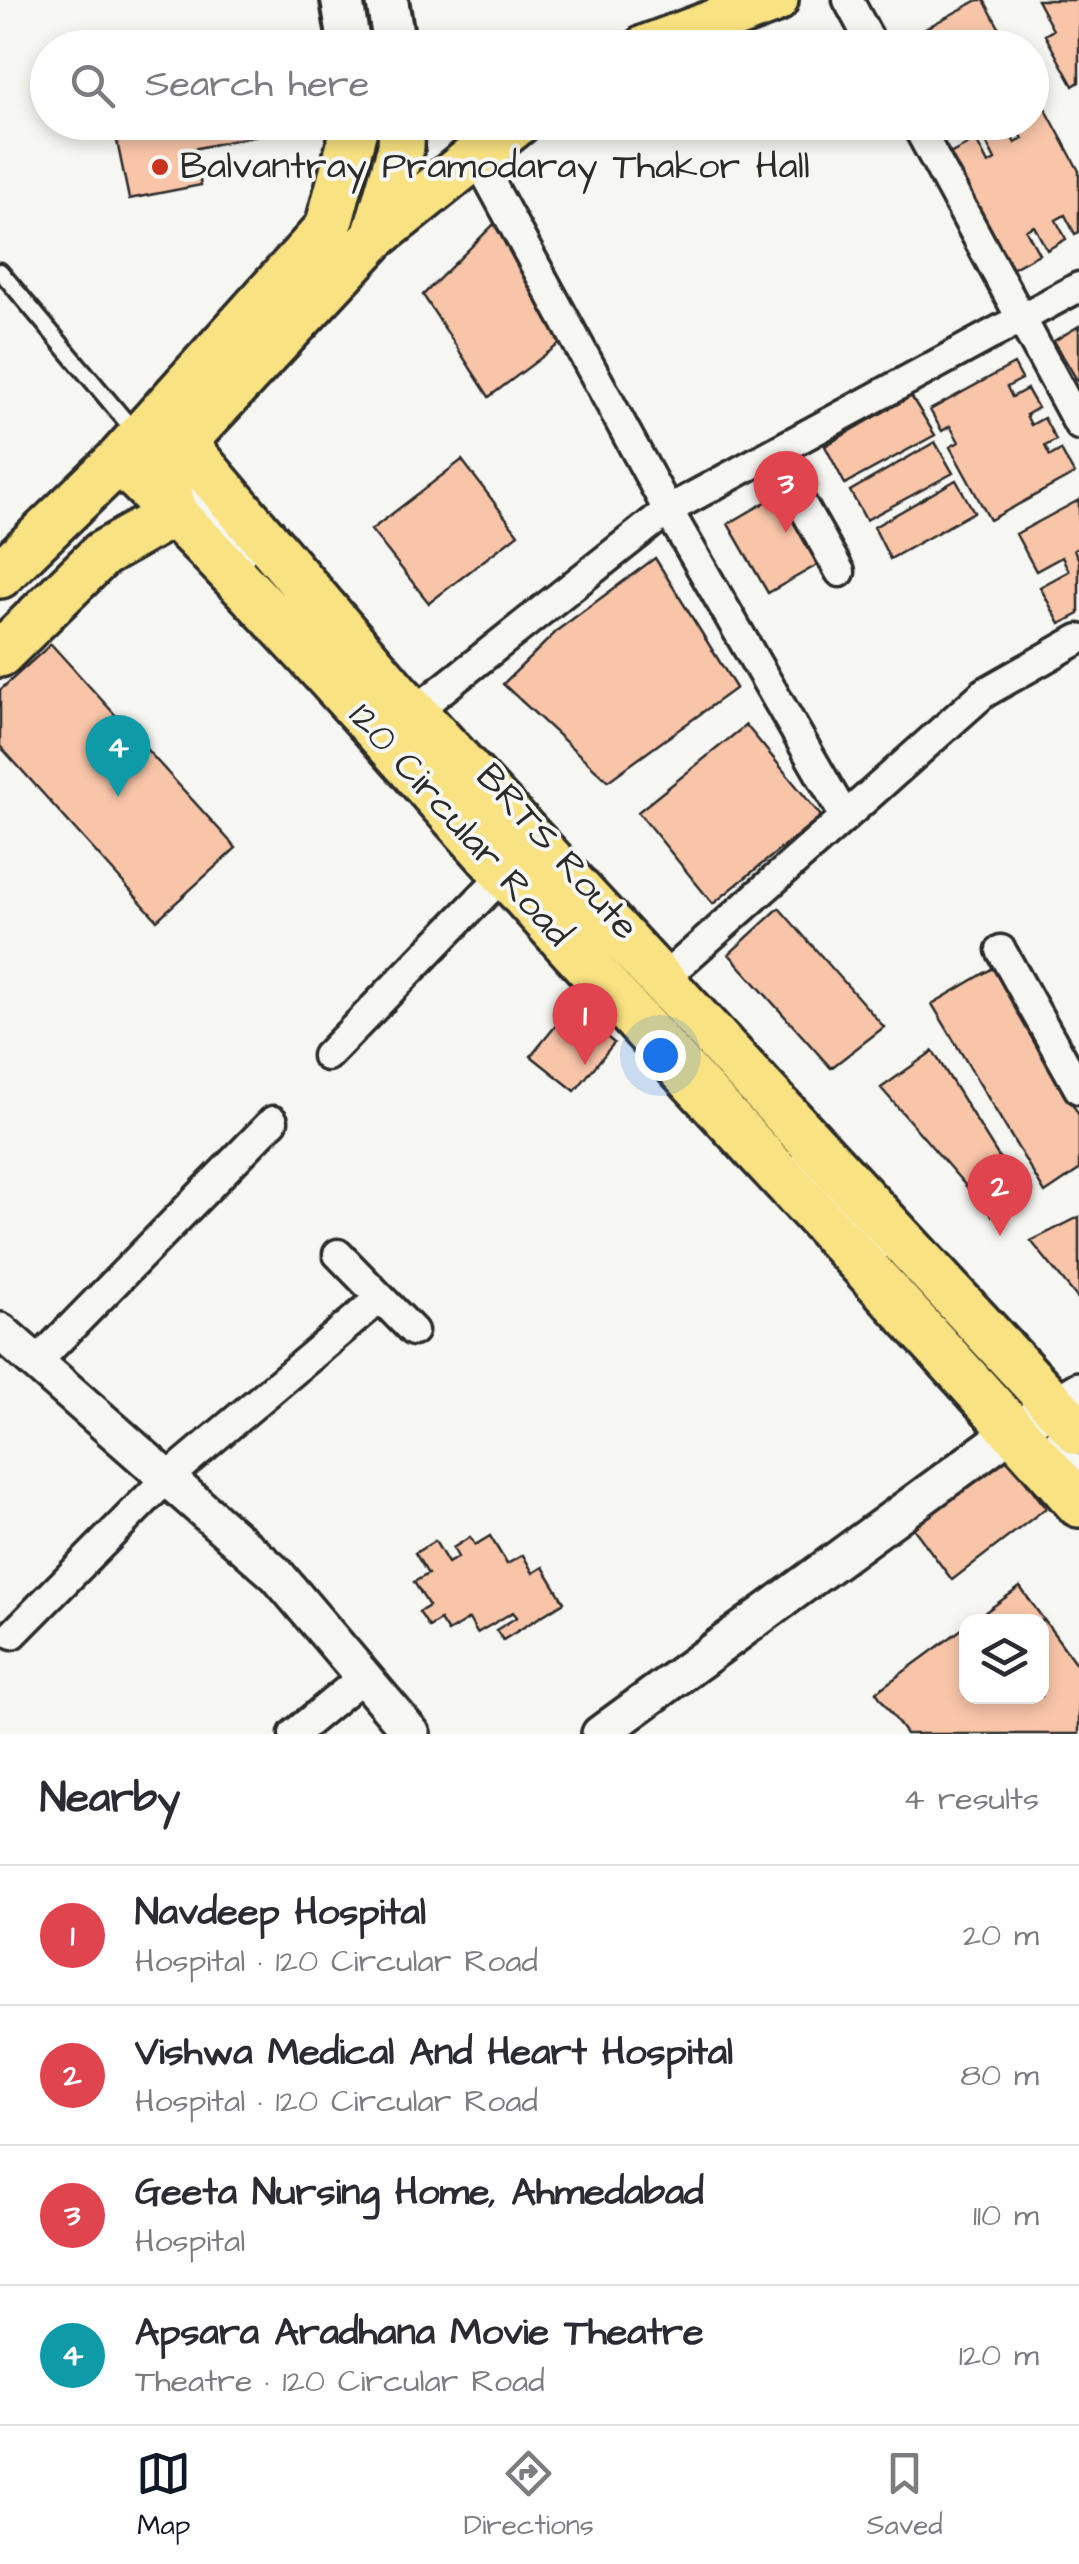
<!DOCTYPE html>
<html lang="en">
<head>
<meta charset="utf-8">
<style>
	:root { --surface:#fff; --page:#f2f2f3; --text:#2b2b33; --muted:#7c7c81; --line:#e1e1e2; --accent:#111827 }
	body { margin:0; font-family:"Architects Daughter",sans-serif; background:var(--page); color:var(--text) }
	.controls { position:absolute; right:30px; bottom:30px; display:grid; overflow:hidden; border-radius:20px; box-shadow:0 5px 15px #0003 }
	.controls button { width:90px; height:90px; display:grid; place-items:center; padding:0; border:0; border-bottom:2px solid var(--line); background:var(--surface); color:var(--text); font:50px sans-serif }
	.you { position:absolute; left:660px; top:1055px; width:35px; height:35px; margin:-25px; border:8px solid #fff; border-radius:50%; background:#1a73e8; box-shadow:0 0 0 15px #1a73e833 }
	.badge { display:grid; place-items:center; width:65px; height:65px; border-radius:50%; background:var(--accent); color:#fff; font-size:32px; font-weight:700 }
	.pin { position:absolute; translate:-50% -82px; filter:drop-shadow(0 2px 5px #0008) }
	.pin::after { content:''; position:absolute; top:52px; width:35px; height:30px; background:inherit; clip-path:polygon(0 0,100% 0,50% 100%) }
	.list { margin:0; padding:0; list-style:none }
	h2 { display:flex; justify-content:space-between; align-items:center; height:130px; margin:0; padding:0 40px; font-size:42px }
	h2 small { font-size:32px; font-weight:400; color:var(--muted) }
	.list li { display:grid; grid-template-columns:65px 1fr auto; gap:30px; align-items:center; box-sizing:border-box; height:140px; padding:0 40px; border-top:2px solid var(--line) }
	.list b { display:block; font-size:38px; white-space:nowrap }
	.list p { margin:0; font-size:32px; white-space:nowrap; color:var(--muted) }
	.list em { font-size:32px; font-style:normal; color:var(--muted) }
	.icon { flex:none; width:55px; height:55px; fill:none; stroke:currentColor; stroke-width:2; stroke-linecap:round; stroke-linejoin:round }
	.map { position:relative; flex:none; width:1079px; height:1734px; overflow:hidden }
	.search { position:absolute; background:var(--surface); box-shadow:0 5px 15px #0003; left:30px; right:30px; top:30px; height:110px; display:flex; align-items:center; gap:25px; box-sizing:border-box; padding:0 35px; border-radius:55px; color:var(--muted); font-size:38px }
	.sheet { height:690px; background:var(--surface) }
	nav { display:flex; justify-content:space-around; align-items:center; box-sizing:border-box; height:140px; border-top:2px solid var(--line); background:var(--surface); font-size:28px; color:var(--muted) }
	nav a { display:grid; justify-items:center; gap:5px }
	nav .on { color:var(--accent) }
	.map>svg:first-child { display:block }
	.building { fill:#f8c5a9; stroke:#2b2b2b; stroke-width:2.5 }
	.lines { fill:none; stroke-linecap:round; stroke-linejoin:round }
	.service-casing { stroke:#2b2b2b; stroke-width:21 }
	.minor-casing { stroke:#2b2b2b; stroke-width:35 }
	.tertiary-casing { stroke:#2b2b2b; stroke-width:42 }
	.secondary-casing { stroke:#2b2b2b; stroke-width:48 }
	.primary-casing { stroke:#2b2b2b; stroke-width:52 }
	.service { stroke:#f6f6f2; stroke-width:14 }
	.minor { stroke:#f6f6f2; stroke-width:28 }
	.tertiary { stroke:#f6f6f2; stroke-width:35 }
	.secondary { stroke:#f6f6f2; stroke-width:40 }
	.primary { stroke:#f8e281; stroke-width:45 }
	.poi-dot { fill:#c8321e; stroke:#f6f6f2; stroke-width:4 }
	.labels { text-anchor:middle; dominant-baseline:central; stroke-width:8; stroke-linejoin:round; paint-order:stroke }
	.poi-label { font-size:38px; fill:#2b2b2b; stroke:#f6f6f2; text-anchor:start }
	.street-label { font-size:38px; fill:#2b2b2b; stroke:#f6f6f2 }
</style>
</head>
<body>
<div class="map">
<svg width="1079" height="1734" viewBox="0 0 1079 1734">
	<rect width="100%" height="100%" fill="#f6f6f2"/>
	<filter id="ink" filterUnits="userSpaceOnUse"><feTurbulence type="fractalNoise" baseFrequency=".01" numOctaves="2"/><feDisplacementMap in="SourceGraphic" scale="20" xChannelSelector="R" yChannelSelector="G"/><feConvolveMatrix kernelMatrix="1 2 1 2 8 2 1 2 1" color-interpolation-filters="sRGB"/></filter>
	<g filter="url(#ink)">
		<path class="building" d="M 978,0 L 984,0 L 1010,48 L 910,48 L 906,39 Z
			M 1037,0 L 1079,0 L 1079,82 L 1073,86 L 1045,35 L 1053,30 Z
			M 1043,104 L 1079,171 L 1079,232 L 1075,234 L 1065,215 L 1056,220 L 1066,239 L 1047,250 L 1034,226 L 1026,230 L 1039,254 L 1008,271 L 946,156 L 976,140 L 988,164 L 995,160 L 983,136 L 1005,125 L 1015,143 L 1023,139 L 1014,122 L 1032,122 L 1032,110 Z
			M 113,122 L 320,122 L 193,149 L 201,185 L 129,199 Z
			M 497,221 L 566,339 L 489,397 L 423,295 Z
			M 1079,326 L 1079,381 L 1078,382 L 1054,341 Z
			M 1014,364 L 1022,379 L 1007,387 L 1012,397 L 1027,389 L 1038,408 L 1026,415 L 1031,425 L 1044,418 L 1056,440 L 1045,446 L 1050,456 L 1061,450 L 1074,474 L 990,520 L 950,447 L 959,442 L 950,426 L 942,431 L 930,410 Z
			M 911,396 L 935,435 L 845,484 L 825,446 Z
			M 935,442 L 953,473 L 866,520 L 850,491 Z
			M 462,460 L 518,534 L 429,603 L 371,530 Z
			M 956,480 L 974,512 L 890,559 L 874,527 Z
			M 786,490 L 824,561 L 768,593 L 728,524 Z
			M 1079,500 L 1079,547 L 1074,550 L 1079,560 L 1079,614 L 1060,624 L 1040,587 L 1069,571 L 1062,557 L 1036,571 L 1016,534 Z
			M 655,558 L 736,688 L 608,781 L 503,684 L 559,629 Z
			M 51,644 L 236,848 L 157,920 L 0,746 L 0,690 Z
			M 746,725 L 821,816 L 713,904 L 638,812 Z
			M 779,908 L 884,1027 L 831,1068 L 729,954 Z
			M 993,968 L 1079,1115 L 1079,1170 L 1045,1193 L 932,1004 Z
			M 571,1007 L 614,1043 L 575,1091 L 531,1056 Z
			M 933,1051 L 1025,1199 L 992,1216 L 881,1088 Z
			M 1079,1217 L 1079,1300 L 1031,1241 Z
			M 1002,1450 L 1046,1508 L 952,1580 L 908,1521 Z
			M 490,1536 L 507,1564 L 523,1555 L 533,1573 L 543,1567 L 564,1602 L 503,1640 L 496,1630 L 517,1617 L 513,1612 L 477,1633 L 469,1619 L 448,1632 L 440,1620 L 429,1627 L 419,1612 L 429,1606 L 414,1582 L 428,1574 L 415,1553 L 435,1541 L 448,1563 L 458,1557 L 453,1548 L 470,1537 L 475,1545 Z
			M 1020,1587 L 1079,1668 L 1079,1734 L 906,1734 L 876,1692 L 966,1626 L 966,1696 L 1042,1696 L 1042,1621 L 973,1621 Z"/>
		<g class="lines">
			<defs>
				<path id="service" d="M 0,271 L 134,431
					M 182,485 L 247,558
					M 797,1161 L 882,1252
					M 1053,1436 L 1079,1466"/>
				<path id="minor" d="M 848,0 L 874,48
					M 915,122 L 1079,425
					M 476,156 L 668,510 L 845,817
					M 773,453 L 840,572
					M 414,712 L 668,510 L 1079,287
					M 1001,950 L 1079,1089
					M 663,979 L 984,693 L 1079,639
					M 327,1056 L 504,874
					M 338,1254 L 413,1331
					M 37,1362 L 273,1121
					M 13,1634 L 166,1479 L 380,1298
					M 294,1734 L 364,1676"/>
				<path id="tertiary" d="M 0,1331 L 277,1575 L 412,1734
					M 600,1734 L 1015,1429 L 1079,1390"/>
				<path id="secondary" d="M 342,0 L 350,48
					M 387,0 L 395,48"/>
				<path id="primary" d="M 646,48 L 775,0
					M 375,237 L 518,122
					M 160,416 L 397,694 L 1079,1432
					M 119,460 C 282,617 429,791 580,958 C 746,1141 916,1319 1079,1504
					M 0,575 L 119,460 L 328,228 L 356,122
					M 0,654 L 102,554 L 174,513 L 163,464 L 375,237 L 401,147 L 402,122"/>
			</defs>
			<use href="#service" class="service-casing"/>
			<use href="#minor" class="minor-casing"/>
			<use href="#tertiary" class="tertiary-casing"/>
			<use href="#secondary" class="secondary-casing"/>
			<use href="#primary" class="primary-casing"/>
			<use href="#service" class="service"/>
			<use href="#minor" class="minor"/>
			<use href="#tertiary" class="tertiary"/>
			<use href="#secondary" class="secondary"/>
			<use href="#primary" class="primary"/>
		</g>
	</g>
	<circle class="poi-dot" cx="160" cy="167" r="10"/>
	<g class="labels">
		<g class="poi-label">
			<text x="180" y="167">Balvantray Pramodaray Thakor Hall</text>
		</g>
		<g class="street-label">
			<text transform="translate(460 825) rotate(48)">120 Circular Road</text>
			<text transform="translate(557 852) rotate(48)">BRTS Route</text>
		</g>
	</g>
</svg>
<div class="controls">
<button><svg class="icon" aria-label="layers" viewBox="0 0 24 24"><path d="M12 4l9 5-9 5-9-5zM3 14l9 5 9-5"/></svg></button>
</div>
<div class="you"></div>
<div class="pin badge" style="left:585px;top:1065px;background:#e0444e">1</div>
<div class="pin badge" style="left:1000px;top:1236px;background:#e0444e">2</div>
<div class="pin badge" style="left:786px;top:533px;background:#e0444e">3</div>
<div class="pin badge" style="left:118px;top:797px;background:#0f9aa8">4</div>
<div class="search"><svg class="icon" aria-label="search" viewBox="0 0 24 24"><circle cx="10" cy="10" r="6"/><path d="M15 15l6 6"/></svg>Search here</div>
</div>
<section class="sheet">
<h2>Nearby<small>4 results</small></h2>
<ul class="list">
<li><span class="badge" style="background:#e0444e">1</span><div><b>Navdeep Hospital</b><p>Hospital · 120 Circular Road</p></div><em>20 m</em></li>
<li><span class="badge" style="background:#e0444e">2</span><div><b>Vishwa Medical And Heart Hospital</b><p>Hospital · 120 Circular Road</p></div><em>80 m</em></li>
<li><span class="badge" style="background:#e0444e">3</span><div><b>Geeta Nursing Home, Ahmedabad</b><p>Hospital</p></div><em>110 m</em></li>
<li><span class="badge" style="background:#0f9aa8">4</span><div><b>Apsara Aradhana Movie Theatre</b><p>Theatre · 120 Circular Road</p></div><em>120 m</em></li>
</ul>
</section>
<nav>
<a class="on"><svg class="icon" aria-label="map" viewBox="0 0 24 24"><path d="M3 6l6-2 6 2 6-2v14l-6 2-6-2-6 2zM9 4v14M15 6v14"/></svg>Map</a>
<a><svg class="icon" aria-label="directions" viewBox="0 0 24 24"><path d="M12 3l9 9-9 9-9-9zM9 14v-3h6M13 9l2 2-2 2"/></svg>Directions</a>
<a><svg class="icon" aria-label="saved" viewBox="0 0 24 24"><path d="M7 4h10v16l-5-4-5 4z"/></svg>Saved</a>
</nav>
</body>
</html>
